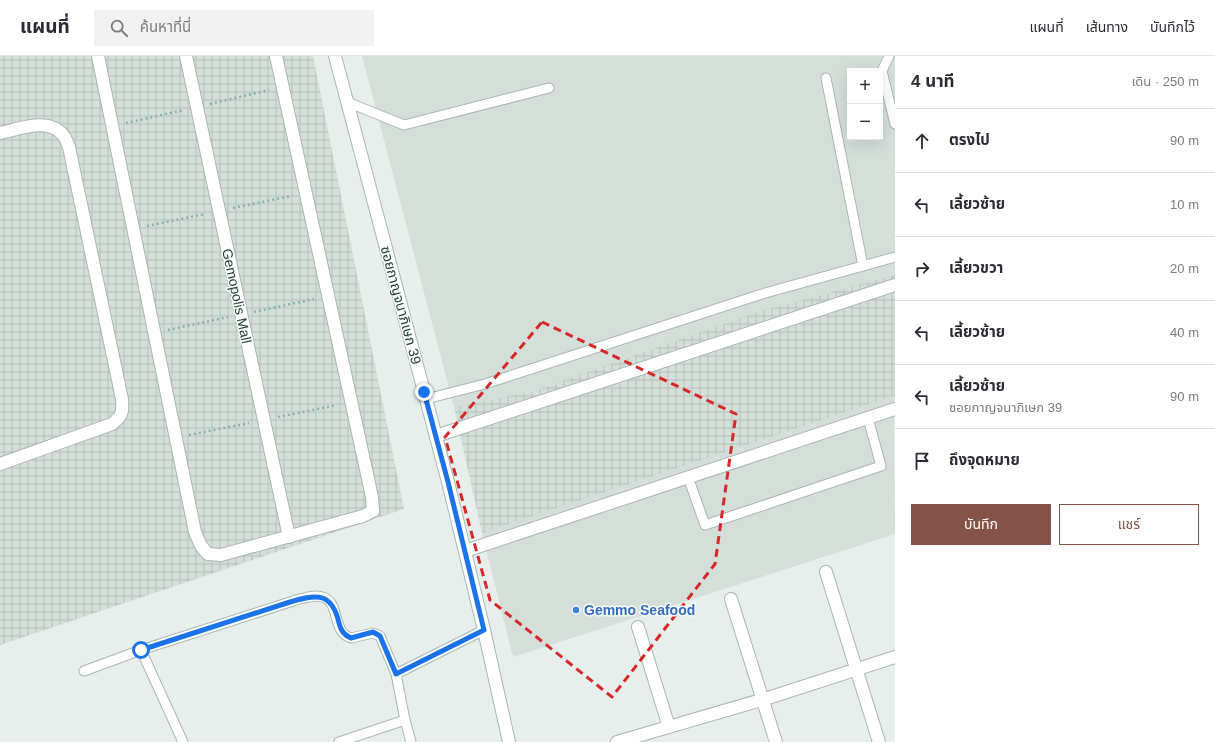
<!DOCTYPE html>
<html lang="th">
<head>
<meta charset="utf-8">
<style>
	:root { --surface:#fff; --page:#f2f2f3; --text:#2b2b33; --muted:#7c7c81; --line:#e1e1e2; --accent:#855347 }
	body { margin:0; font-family:Helvetica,"Noto Sans Thai",sans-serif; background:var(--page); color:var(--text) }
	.controls { position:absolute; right:12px; top:12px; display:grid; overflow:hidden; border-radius:0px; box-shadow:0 4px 16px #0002 }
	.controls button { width:36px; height:36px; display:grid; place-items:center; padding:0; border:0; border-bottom:1px solid var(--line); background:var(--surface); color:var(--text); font:20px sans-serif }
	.stop { position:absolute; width:12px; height:12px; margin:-9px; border:3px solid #1a73e8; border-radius:50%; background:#fff }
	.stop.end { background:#1a73e8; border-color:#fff; box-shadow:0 1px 4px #0008 }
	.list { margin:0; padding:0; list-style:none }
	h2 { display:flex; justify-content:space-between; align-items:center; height:52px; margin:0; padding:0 16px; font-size:17px }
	h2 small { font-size:13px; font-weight:400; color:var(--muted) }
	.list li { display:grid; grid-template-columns:26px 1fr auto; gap:12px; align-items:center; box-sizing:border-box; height:64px; padding:0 16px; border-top:1px solid var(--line) }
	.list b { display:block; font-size:15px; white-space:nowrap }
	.list p { margin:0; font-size:13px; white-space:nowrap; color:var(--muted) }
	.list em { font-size:13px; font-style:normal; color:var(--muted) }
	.actions { display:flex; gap:8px; padding:12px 16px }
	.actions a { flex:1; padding:9px 0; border:1px solid var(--accent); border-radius:0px; text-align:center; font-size:14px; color:var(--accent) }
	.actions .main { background:var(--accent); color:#fff }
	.icon { flex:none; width:22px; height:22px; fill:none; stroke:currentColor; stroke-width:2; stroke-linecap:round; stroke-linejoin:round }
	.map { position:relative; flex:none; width:895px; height:686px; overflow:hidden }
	header { display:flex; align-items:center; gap:24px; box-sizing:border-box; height:56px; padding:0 20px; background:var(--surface); border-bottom:1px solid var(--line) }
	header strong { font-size:19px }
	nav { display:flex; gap:22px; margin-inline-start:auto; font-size:14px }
	.search { width:280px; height:36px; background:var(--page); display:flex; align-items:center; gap:10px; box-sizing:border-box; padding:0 14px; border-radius:0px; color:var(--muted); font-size:15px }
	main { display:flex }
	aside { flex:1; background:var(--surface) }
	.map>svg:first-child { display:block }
	.built { fill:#d4dfda; fill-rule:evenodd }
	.industrial { fill:url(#industrial-grid) }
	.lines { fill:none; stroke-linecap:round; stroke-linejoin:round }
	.service-casing { stroke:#a8b8b2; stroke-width:11 }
	.pedestrian-casing { stroke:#a8b8b2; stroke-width:14 }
	.minor-casing { stroke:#a8b8b2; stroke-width:14 }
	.tertiary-casing { stroke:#a8b8b2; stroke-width:14 }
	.path { stroke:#86b3a5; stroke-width:2.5; stroke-dasharray:2 3; stroke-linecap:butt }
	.service { stroke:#fff; stroke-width:9 }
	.pedestrian { stroke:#fff; stroke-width:12 }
	.minor { stroke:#fff; stroke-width:12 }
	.tertiary { stroke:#fff; stroke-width:12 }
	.route { stroke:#1a73e8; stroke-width:5 }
	.marked { fill:none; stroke:#d62828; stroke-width:3; stroke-dasharray:8 5; stroke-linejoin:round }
	.shop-dot { fill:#3f7fe0; stroke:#f7fbf9; stroke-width:1.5 }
	.labels { text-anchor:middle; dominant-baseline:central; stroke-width:3; stroke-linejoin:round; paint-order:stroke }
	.street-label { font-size:14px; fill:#24423a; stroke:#f7fbf9 }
	.shop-label { font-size:14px; font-weight:bold; fill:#366cbe; stroke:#f7fbf9; text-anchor:start }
</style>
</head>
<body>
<header>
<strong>แผนที่</strong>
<div class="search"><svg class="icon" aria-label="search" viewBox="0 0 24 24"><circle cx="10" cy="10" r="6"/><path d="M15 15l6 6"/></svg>ค้นหาที่นี่</div>
<nav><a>แผนที่</a><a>เส้นทาง</a><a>บันทึกไว้</a></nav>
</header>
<main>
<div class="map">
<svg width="895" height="686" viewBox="0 0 895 686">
	<defs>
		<pattern id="industrial-grid" width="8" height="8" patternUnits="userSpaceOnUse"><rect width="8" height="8" fill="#d4dfda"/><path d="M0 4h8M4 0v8" fill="none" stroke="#b6c1bc"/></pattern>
	</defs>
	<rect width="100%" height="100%" fill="#e6efeb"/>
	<path class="built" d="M 362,0 L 895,0 L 895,219 L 534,335 L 454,351 ZM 850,15 L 880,15 L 880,81 L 850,81 Z
		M 894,340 L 895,478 L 513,601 L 482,477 Z"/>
	<path class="industrial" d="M 0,0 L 313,0 L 404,453 L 0,589 Z
		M 895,219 L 895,343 L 894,340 L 482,477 L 454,351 L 534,335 L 755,257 Z"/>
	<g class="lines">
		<defs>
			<path id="service" d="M 889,0 L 882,15 L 895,68
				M 826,22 L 863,210
				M 347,46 L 404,69 L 549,32
				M 426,343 L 485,328 L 762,238 L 895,201
				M 688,421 L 705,469 L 881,410 L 868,362
				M 141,594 L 183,686
				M 84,615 L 141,594 L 290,546 C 298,543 307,541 315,540 C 340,540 332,565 343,577 C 345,580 349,581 351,582 L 373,577 L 380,580 L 396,618
				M 339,686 L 405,664
				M 411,686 L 405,664 L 396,618 L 484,574"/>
			<path id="pedestrian" d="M 186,0 L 289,481"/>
			<path id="minor" d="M 98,0 L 195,476 L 201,490 L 208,498 L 221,499 L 363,460 L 373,455 L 372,441 L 276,0
				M 0,77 C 20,73 48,61 63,79 C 66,82 67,87 69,91 L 122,343 C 123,356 123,359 112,368 L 0,408
				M 436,380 L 895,229
				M 465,495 L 895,353
				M 826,516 L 879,686
				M 731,543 L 776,686
				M 638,571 L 669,671
				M 617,686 L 768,642 L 895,601"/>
			<path id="tertiary" d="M 335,0 L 448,426 L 484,574 L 509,686"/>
		</defs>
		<use href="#service" class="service-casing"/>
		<use href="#pedestrian" class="pedestrian-casing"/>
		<use href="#minor" class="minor-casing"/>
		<use href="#tertiary" class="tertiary-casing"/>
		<path class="path" d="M 210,48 L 269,34
			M 126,67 L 184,54
			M 233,152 L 291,140
			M 147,170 L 205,158
			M 254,256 L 314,243
			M 168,274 L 228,261
			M 278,361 L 337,349
			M 189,379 L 249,367"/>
		<use href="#service" class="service"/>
		<use href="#pedestrian" class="pedestrian"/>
		<use href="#minor" class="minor"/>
		<use href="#tertiary" class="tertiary"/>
	</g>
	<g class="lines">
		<path class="route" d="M 141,594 L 290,546 C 314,539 330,535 338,563 C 340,572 342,578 351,582 L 373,576 L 380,580 L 396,618 L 484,574 L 448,426 L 424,336"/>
	</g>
	<path class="marked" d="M 542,266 L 736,358 L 715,508 L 612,641 L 490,544 L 445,381 Z"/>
	<circle class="shop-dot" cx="576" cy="554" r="4"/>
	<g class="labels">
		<g class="street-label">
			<text transform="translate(237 240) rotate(78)">Gemopolis Mall</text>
			<text transform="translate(401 249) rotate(75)">ซอยกาญจนาภิเษก 39</text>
		</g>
		<g class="shop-label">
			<text x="584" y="554">Gemmo Seafood</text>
		</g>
	</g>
</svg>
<div class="controls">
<button>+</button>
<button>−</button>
</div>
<div class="stop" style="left:141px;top:594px"></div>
<div class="stop end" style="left:424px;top:336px"></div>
</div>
<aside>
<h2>4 นาที<small>เดิน · 250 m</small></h2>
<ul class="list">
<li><svg class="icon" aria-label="ahead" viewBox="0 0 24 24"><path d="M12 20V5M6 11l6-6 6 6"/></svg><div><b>ตรงไป</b></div><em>90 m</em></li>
<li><svg class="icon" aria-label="left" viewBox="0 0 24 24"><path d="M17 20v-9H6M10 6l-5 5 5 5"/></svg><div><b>เลี้ยวซ้าย</b></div><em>10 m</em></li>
<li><svg class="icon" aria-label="right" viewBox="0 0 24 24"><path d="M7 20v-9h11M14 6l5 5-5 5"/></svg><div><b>เลี้ยวขวา</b></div><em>20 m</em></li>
<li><svg class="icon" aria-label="left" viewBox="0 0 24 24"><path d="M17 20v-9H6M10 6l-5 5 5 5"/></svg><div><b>เลี้ยวซ้าย</b></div><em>40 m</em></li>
<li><svg class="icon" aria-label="left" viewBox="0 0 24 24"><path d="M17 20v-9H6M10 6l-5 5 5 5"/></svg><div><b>เลี้ยวซ้าย</b><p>ซอยกาญจนาภิเษก 39</p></div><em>90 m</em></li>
<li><svg class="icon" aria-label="arrive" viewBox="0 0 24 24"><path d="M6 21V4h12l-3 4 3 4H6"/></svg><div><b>ถึงจุดหมาย</b></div></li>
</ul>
<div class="actions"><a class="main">บันทึก</a><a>แชร์</a></div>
</aside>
</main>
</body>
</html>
